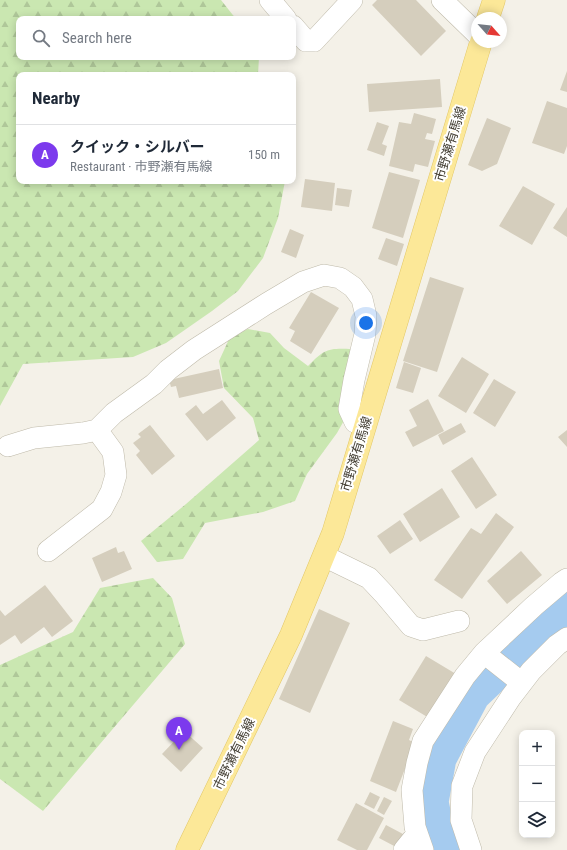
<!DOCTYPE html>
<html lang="en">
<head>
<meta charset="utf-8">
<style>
	:root { --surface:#fff; --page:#f2f2f3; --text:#1f2937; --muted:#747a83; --line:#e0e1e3; --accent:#7c3aed }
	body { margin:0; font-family:"Roboto Condensed","Noto Sans JP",sans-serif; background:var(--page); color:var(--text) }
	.controls { position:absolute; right:12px; bottom:12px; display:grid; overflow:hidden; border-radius:8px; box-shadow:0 2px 10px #0003 }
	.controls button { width:36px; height:36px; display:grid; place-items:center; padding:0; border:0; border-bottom:1px solid var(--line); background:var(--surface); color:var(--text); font:20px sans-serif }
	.compass { position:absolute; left:471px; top:12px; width:36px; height:36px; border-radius:50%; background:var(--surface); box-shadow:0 2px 10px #0003; rotate:117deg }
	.you { position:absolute; left:366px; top:323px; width:14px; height:14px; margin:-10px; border:3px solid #fff; border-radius:50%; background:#1a73e8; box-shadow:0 0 0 6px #1a73e833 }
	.badge { display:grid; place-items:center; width:26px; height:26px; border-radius:50%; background:var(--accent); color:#fff; font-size:13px; font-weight:700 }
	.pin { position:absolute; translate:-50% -33px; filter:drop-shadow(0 1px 2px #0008) }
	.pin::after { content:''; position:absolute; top:21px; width:14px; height:12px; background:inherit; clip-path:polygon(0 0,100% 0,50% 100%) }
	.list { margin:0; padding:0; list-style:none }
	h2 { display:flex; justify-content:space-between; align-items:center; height:52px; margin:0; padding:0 16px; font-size:17px }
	h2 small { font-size:13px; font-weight:400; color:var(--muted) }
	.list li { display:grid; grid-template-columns:26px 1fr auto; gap:12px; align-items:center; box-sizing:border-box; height:60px; padding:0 16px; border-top:1px solid var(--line) }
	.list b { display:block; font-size:15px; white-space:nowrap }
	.list p { margin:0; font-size:13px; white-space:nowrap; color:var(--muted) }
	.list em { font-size:13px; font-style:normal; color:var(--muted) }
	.icon { flex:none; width:22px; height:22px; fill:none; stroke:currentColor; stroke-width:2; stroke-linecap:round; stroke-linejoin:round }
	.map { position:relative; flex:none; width:567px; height:850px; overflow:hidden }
	.search { position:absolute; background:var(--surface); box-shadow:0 2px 10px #0003; left:16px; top:16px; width:280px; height:44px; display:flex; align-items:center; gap:10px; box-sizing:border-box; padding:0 14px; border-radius:8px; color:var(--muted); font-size:15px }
	.panel { position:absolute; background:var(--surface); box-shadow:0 2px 10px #0003; left:16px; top:72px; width:280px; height:112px; border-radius:8px }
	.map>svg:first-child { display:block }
	.forest { fill:url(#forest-firs) }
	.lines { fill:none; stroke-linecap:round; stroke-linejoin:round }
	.river { stroke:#a5cbef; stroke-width:37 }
	.building { fill:#d5cebd }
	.minor-casing { stroke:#bfbaaa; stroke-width:22 }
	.major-casing { stroke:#e2c767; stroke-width:23 }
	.minor { stroke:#fff; stroke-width:21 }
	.major { stroke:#fce898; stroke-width:22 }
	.labels { text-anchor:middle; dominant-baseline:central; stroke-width:4; stroke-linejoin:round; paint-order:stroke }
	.street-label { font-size:13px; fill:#474237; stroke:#fff }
</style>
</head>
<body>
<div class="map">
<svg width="567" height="850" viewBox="0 0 567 850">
	<defs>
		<pattern id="forest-firs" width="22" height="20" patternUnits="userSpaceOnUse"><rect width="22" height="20" fill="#cae7b1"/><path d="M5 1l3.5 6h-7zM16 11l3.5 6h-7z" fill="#afc799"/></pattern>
	</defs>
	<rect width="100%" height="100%" fill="#f4f1e8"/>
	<path class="forest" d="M 0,0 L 221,0 L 236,19 L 19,19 L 19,57 L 259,57 L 258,75 L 19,75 L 19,181 L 285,181 L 278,218 L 263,258 L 238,291 L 212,311 L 166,343 L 133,357 L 23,364 L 0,406 Z
		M 248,329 L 270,333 L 284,348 L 308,366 C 325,349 327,348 352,349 L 360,392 L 337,433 L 307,474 L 295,501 L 263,512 L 205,523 L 183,559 L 157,562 L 141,541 L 186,504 L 259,440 L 253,418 L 224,388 L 219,361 L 230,337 Z
		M 153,578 L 172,598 L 185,644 L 43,811 L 0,779 L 0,665 L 73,632 L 100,588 Z"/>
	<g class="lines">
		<path class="river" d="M 443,850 L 438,842 L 430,802 L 438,758 L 472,694 L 548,622 L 567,608"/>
	</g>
	<path class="building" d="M 377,0 L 416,0 L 446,31 L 421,56 L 372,5 Z
		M 567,71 L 567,92 L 560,90 Z
		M 440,79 L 442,107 L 369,112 L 367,84 Z
		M 547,101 L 567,108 L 567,146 L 564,154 L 532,143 Z
		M 414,113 L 436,119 L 432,134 L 427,133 L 425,139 L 435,141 L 428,167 L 415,164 L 413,172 L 389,166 L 399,122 L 411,124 Z
		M 487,118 L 511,128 L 497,164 L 482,171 L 468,165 Z
		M 377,122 L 389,126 L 382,144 L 387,146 L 384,156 L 367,150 Z
		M 389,172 L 420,180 L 403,238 L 372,228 Z
		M 305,179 L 335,183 L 332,211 L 301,207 Z
		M 523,186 L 555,204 L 532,245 L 499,226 Z
		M 337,188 L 352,190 L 349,207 L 335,205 Z
		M 567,207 L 567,237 L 553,228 Z
		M 290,229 L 304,235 L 296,258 L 281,252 Z
		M 386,238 L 404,244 L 397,266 L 378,259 Z
		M 430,277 L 464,288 L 437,372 L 403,361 Z
		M 311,292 L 339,308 L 311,354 L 290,341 L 295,331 L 289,328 Z
		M 462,357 L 489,374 L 466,413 L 438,396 Z
		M 404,362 L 421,368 L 413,393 L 396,388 Z
		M 219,369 L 223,388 L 179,398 L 176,386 L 171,387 L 169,380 Z
		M 494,379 L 516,392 L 495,427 L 473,413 Z
		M 428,399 L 444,431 L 413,447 L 405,432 L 417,426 L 409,410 Z
		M 222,400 L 236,418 L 207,441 L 185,414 L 196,405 L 203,414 Z
		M 461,423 L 466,432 L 443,445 L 438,435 Z
		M 150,425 L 175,456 L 152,475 L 136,455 L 140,451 L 133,443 L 141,437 L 138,434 Z
		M 567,430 L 567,447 L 558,437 Z
		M 472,457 L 497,495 L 476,509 L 451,471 Z
		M 442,488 L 460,517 L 420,542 L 403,514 Z
		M 496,513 L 514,527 L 462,599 L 434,580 L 471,528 L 481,534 Z
		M 400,520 L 413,539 L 390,554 L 377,536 Z
		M 116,547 L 118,553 L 124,551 L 132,569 L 102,582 L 92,558 Z
		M 521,551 L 542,575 L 507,604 L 487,581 Z
		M 45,585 L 73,621 L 52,637 L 44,627 L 21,644 L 15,635 L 0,645 L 0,610 L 5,616 Z
		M 319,609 L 350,623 L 310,713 L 279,699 Z
		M 426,656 L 456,674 L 429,718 L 399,700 Z
		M 393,721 L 413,729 L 409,740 L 415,743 L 396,792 L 370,781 Z
		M 184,731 L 203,748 L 181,772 L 162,754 Z
		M 370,792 L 380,797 L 374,809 L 364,804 Z
		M 384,797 L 392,801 L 384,815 L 377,811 Z
		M 356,803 L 384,818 L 367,850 L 357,850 L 337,840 Z
		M 386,825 L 403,834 L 396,847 L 379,838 Z"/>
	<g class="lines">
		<defs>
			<path id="minor" d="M 270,0 L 286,19
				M 442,0 L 477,34
				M 293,26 L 306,41 L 314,41 L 352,0
				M 8,446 L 34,438 L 83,433 L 97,430
				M 48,551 L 102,509 L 111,492 L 116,475 L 113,452 L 97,430 L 114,413 L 154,384 L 168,370 L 194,350 L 266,304 L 303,282 L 324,275 L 340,278 L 353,287 L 362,299 L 366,316 L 365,334 L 354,380 L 349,409 L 355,422 L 366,423
				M 324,556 L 369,578 L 384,594 L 411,626 L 423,630 L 459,621
				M 484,653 L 522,683
				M 404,850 L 417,834
				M 423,850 L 415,827 L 412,790 L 417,763 L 423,741 L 465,676 L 484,653 L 534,606 L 561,583 L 567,579
				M 471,850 L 461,820 L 462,786 L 475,752 L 511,697 L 531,671 L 557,645 L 567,638"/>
			<path id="major" d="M 488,18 L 494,0
				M 187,850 L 291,635 L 333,533 L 481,42"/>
		</defs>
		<use href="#minor" class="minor-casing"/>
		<use href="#major" class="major-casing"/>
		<use href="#minor" class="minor"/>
		<use href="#major" class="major"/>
	</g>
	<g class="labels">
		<g class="street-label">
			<text transform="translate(450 144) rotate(-73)">市野瀬有馬線</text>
			<text transform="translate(356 454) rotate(-73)">市野瀬有馬線</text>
			<text transform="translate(234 754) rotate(-64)">市野瀬有馬線</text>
		</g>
	</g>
</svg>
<div class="controls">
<button>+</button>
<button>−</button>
<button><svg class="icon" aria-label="layers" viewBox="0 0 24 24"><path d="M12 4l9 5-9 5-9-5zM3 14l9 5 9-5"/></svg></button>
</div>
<svg class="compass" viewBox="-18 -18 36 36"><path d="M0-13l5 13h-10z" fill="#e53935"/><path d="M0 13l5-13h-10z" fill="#747a83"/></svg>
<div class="you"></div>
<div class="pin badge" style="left:179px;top:750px">A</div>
<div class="search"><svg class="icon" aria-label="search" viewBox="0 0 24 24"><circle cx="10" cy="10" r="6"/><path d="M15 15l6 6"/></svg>Search here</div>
<section class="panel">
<h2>Nearby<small></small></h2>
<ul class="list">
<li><span class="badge">A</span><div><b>クイック・シルバー</b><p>Restaurant · 市野瀬有馬線</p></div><em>150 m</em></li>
</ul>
</section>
</div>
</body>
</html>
